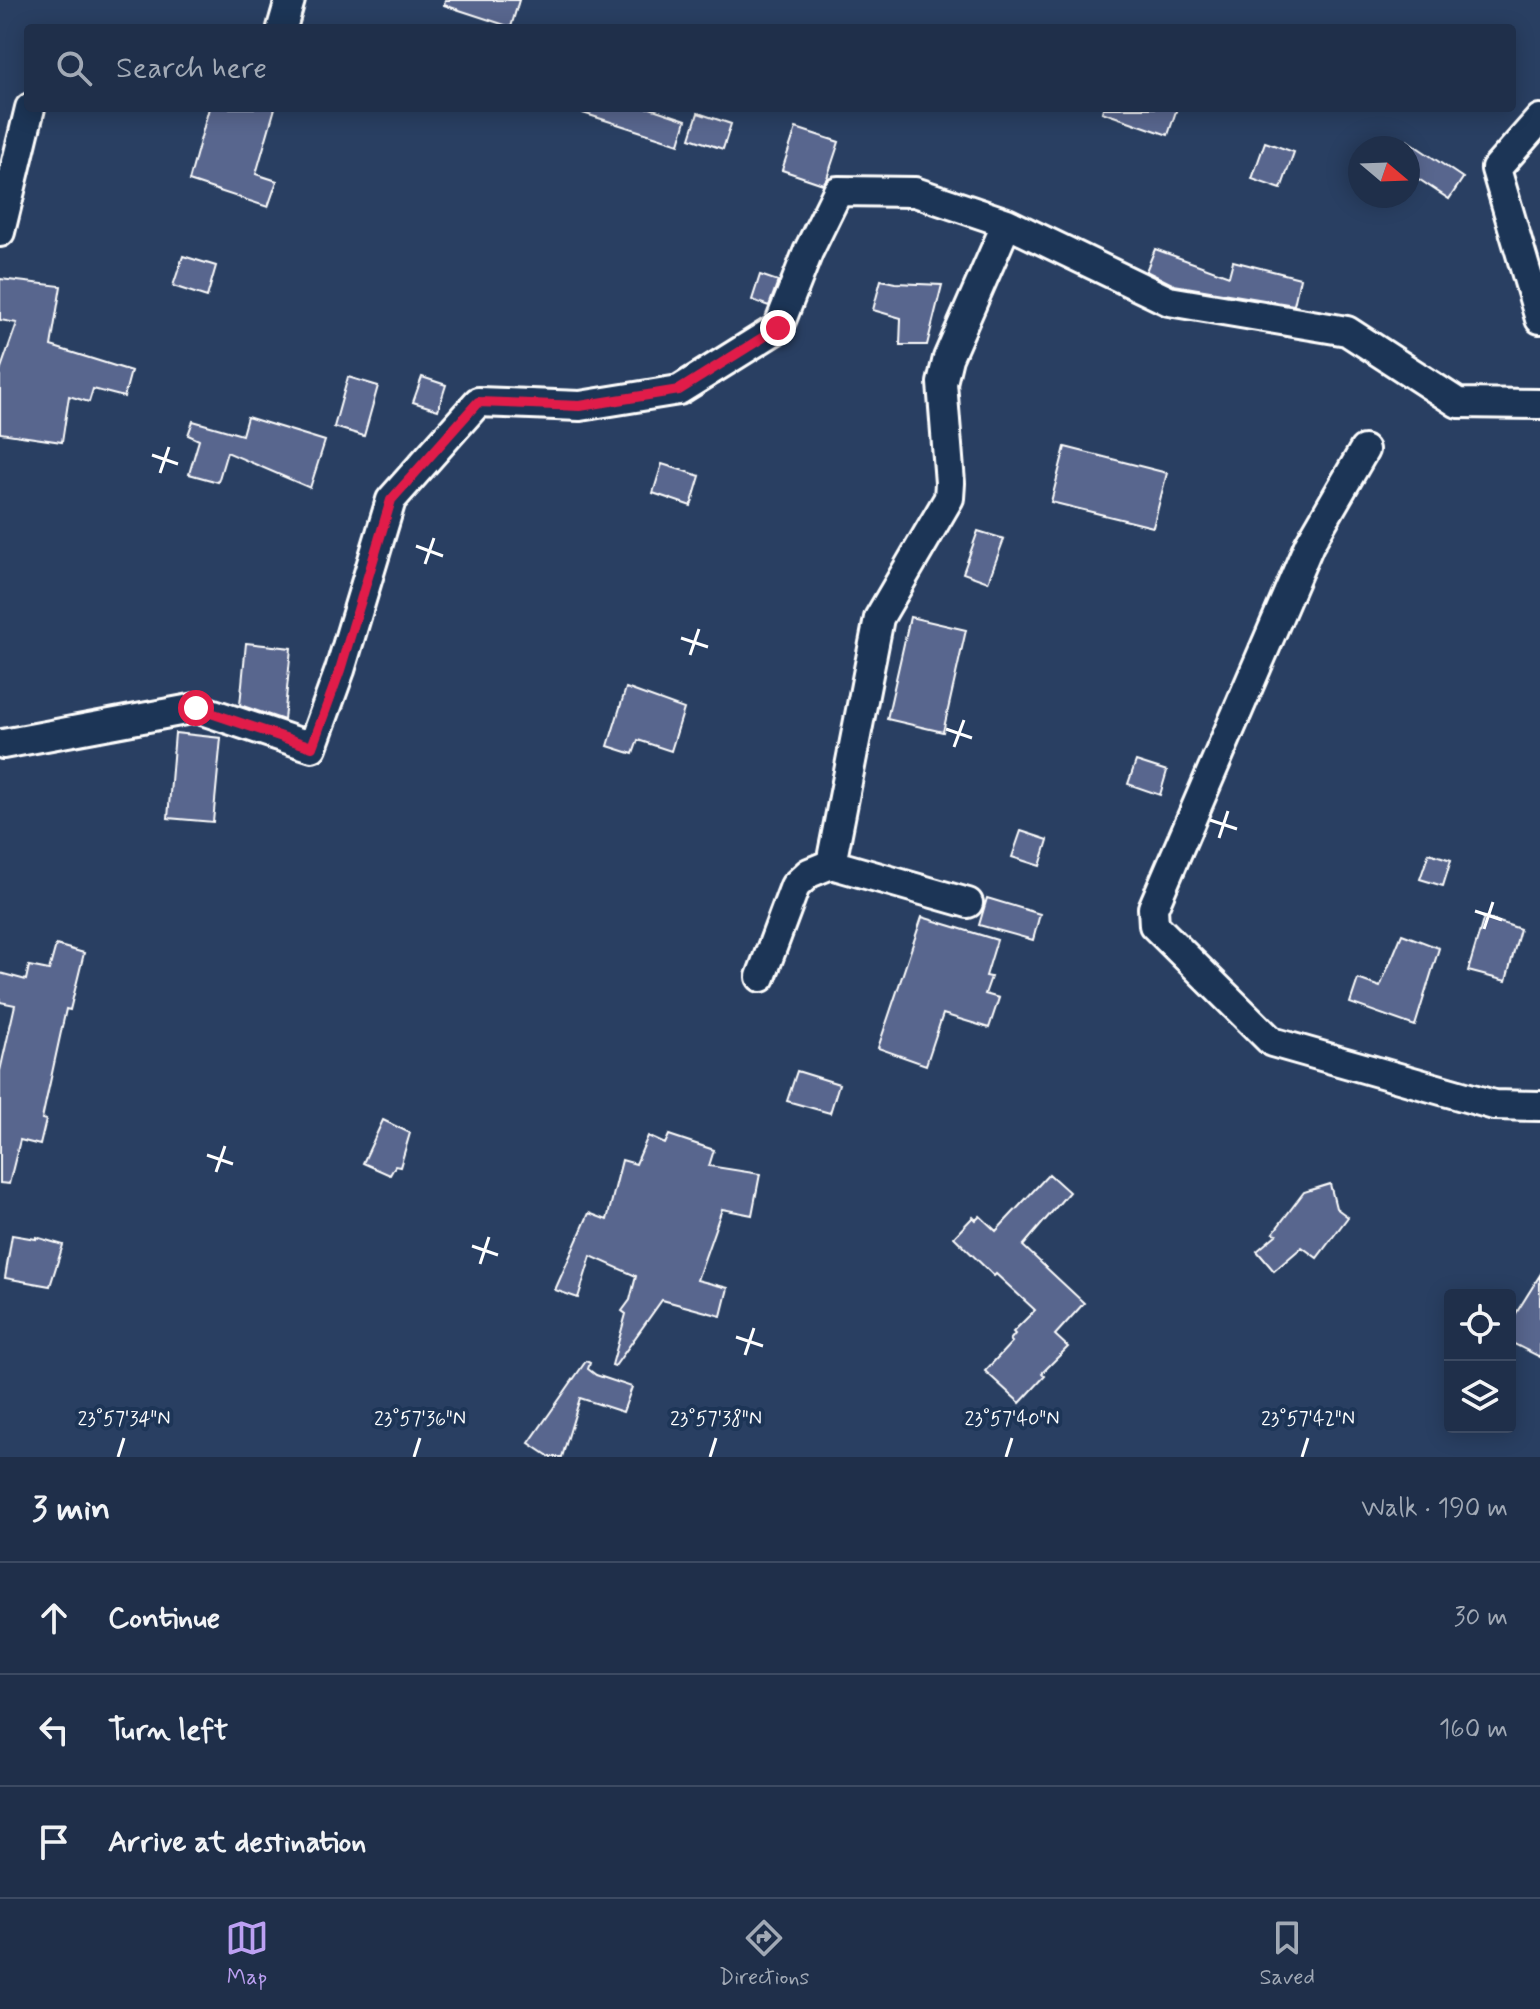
<!DOCTYPE html>
<html lang="en">
<head>
<meta charset="utf-8">
<style>
	:root { --surface:#1f2f4a; --page:#2c3b54; --text:#f1f3f6; --muted:#a1a9b5; --line:#3c4a62; --accent:#bca0f2 }
	body { margin:0; font-family:Mynerve,sans-serif; background:var(--page); color:var(--text) }
	.controls { position:absolute; right:24px; bottom:24px; display:grid; overflow:hidden; border-radius:8px; box-shadow:0 4px 20px #0003 }
	.controls button { width:72px; height:72px; display:grid; place-items:center; padding:0; border:0; border-bottom:2px solid var(--line); background:var(--surface); color:var(--text); font:40px sans-serif }
	.compass { position:absolute; left:1348px; top:136px; width:72px; height:72px; border-radius:50%; background:var(--surface); box-shadow:0 4px 20px #0003; rotate:109deg }
	.stop { position:absolute; width:24px; height:24px; margin:-18px; border:6px solid #e11d48; border-radius:50%; background:#fff }
	.stop.end { background:#e11d48; border-color:#fff; box-shadow:0 2px 8px #0008 }
	.list { margin:0; padding:0; list-style:none }
	h2 { display:flex; justify-content:space-between; align-items:center; height:104px; margin:0; padding:0 32px; font-size:34px }
	h2 small { font-size:26px; font-weight:400; color:var(--muted) }
	.list li { display:grid; grid-template-columns:52px 1fr auto; gap:24px; align-items:center; box-sizing:border-box; height:112px; padding:0 32px; border-top:2px solid var(--line) }
	.list b { display:block; font-size:30px; white-space:nowrap }
	.list em { font-size:26px; font-style:normal; color:var(--muted) }
	.icon { flex:none; width:44px; height:44px; fill:none; stroke:currentColor; stroke-width:2; stroke-linecap:round; stroke-linejoin:round }
	.map { position:relative; flex:none; width:1540px; height:1457px; overflow:hidden }
	.search { position:absolute; background:var(--surface); box-shadow:0 4px 20px #0003; left:24px; right:24px; top:24px; height:88px; display:flex; align-items:center; gap:20px; box-sizing:border-box; padding:0 28px; border-radius:8px; color:var(--muted); font-size:30px }
	.sheet { height:440px; background:var(--surface) }
	nav { display:flex; justify-content:space-around; align-items:center; box-sizing:border-box; height:112px; border-top:2px solid var(--line); background:var(--surface); font-size:22px; color:var(--muted) }
	nav a { display:grid; justify-items:center; gap:4px }
	nav .on { color:var(--accent) }
	.map>svg:first-child { display:block }
	.building { fill:#58668e; stroke:#fff; stroke-width:2 }
	.lines { fill:none; stroke-linecap:round; stroke-linejoin:round }
	.street-casing { stroke:#fff; stroke-width:34 }
	.street { stroke:#1d3557; stroke-width:28 }
	.route { stroke:#e11d48; stroke-width:10 }
	.ticks { fill:none; stroke:#fff; stroke-width:3 }
	.ticks-label { font-size:20px; text-anchor:middle; fill:#fff; stroke:#1d3557; stroke-width:8; stroke-linejoin:round; paint-order:stroke }
</style>
</head>
<body>
<div class="map">
<svg width="1540" height="1457" viewBox="0 0 1540 1457">
	<rect width="100%" height="100%" fill="#293f62"/>
	<filter id="ink" filterUnits="userSpaceOnUse"><feTurbulence type="fractalNoise" baseFrequency=".0125" numOctaves="2"/><feDisplacementMap in="SourceGraphic" scale="16" xChannelSelector="R" yChannelSelector="G"/><feConvolveMatrix kernelMatrix="1 2 1 2 8 2 1 2 1" color-interpolation-filters="sRGB"/></filter>
	<g filter="url(#ink)">
		<path class="building" d="M 445,0 L 519,0 L 511,27 L 444,5 Z
			M 209,108 L 275,108 L 256,174 L 277,181 L 268,207 L 189,181 Z
			M 584,108 L 650,108 L 686,120 L 679,144 L 583,113 Z
			M 1103,108 L 1177,108 L 1168,135 L 1102,112 Z
			M 698,113 L 731,124 L 723,149 L 690,138 Z
			M 796,128 L 839,142 L 827,178 L 823,184 L 782,170 Z
			M 1408,141 L 1463,178 L 1449,199 L 1408,172 Z
			M 1265,142 L 1294,152 L 1281,189 L 1252,179 Z
			M 1155,249 L 1229,276 L 1233,261 L 1300,278 L 1294,305 L 1174,285 L 1146,271 Z
			M 183,256 L 216,266 L 207,297 L 173,286 Z
			M 760,275 L 778,281 L 769,306 L 752,300 Z
			M 0,279 L 61,286 L 51,346 L 131,371 L 124,397 L 93,389 L 89,402 L 69,396 L 62,442 L 0,433 L 0,371 L 17,323 L 0,320 Z
			M 881,280 L 895,283 L 942,285 L 927,345 L 900,345 L 901,318 L 873,310 Z
			M 348,377 L 378,386 L 364,436 L 334,427 Z
			M 422,377 L 446,385 L 438,410 L 413,402 Z
			M 247,417 L 325,441 L 310,488 L 227,452 L 218,482 L 189,474 L 199,440 L 188,435 L 193,421 L 242,435 Z
			M 1065,447 L 1167,473 L 1153,527 L 1051,502 Z
			M 662,464 L 700,476 L 691,506 L 653,493 Z
			M 978,531 L 1004,539 L 988,582 L 963,573 Z
			M 910,617 L 966,630 L 943,732 L 887,719 Z
			M 246,643 L 291,648 L 284,720 L 240,705 Z
			M 626,688 L 684,709 L 671,751 L 638,740 L 633,754 L 608,746 Z
			M 175,733 L 221,738 L 213,822 L 168,818 Z
			M 1136,761 L 1167,771 L 1160,795 L 1128,784 Z
			M 1021,831 L 1048,840 L 1040,866 L 1012,857 Z
			M 1429,853 L 1451,860 L 1443,886 L 1420,879 Z
			M 987,898 L 1040,914 L 1033,940 L 979,925 Z
			M 922,917 L 997,940 L 986,976 L 991,977 L 985,994 L 999,998 L 989,1028 L 943,1014 L 926,1065 L 878,1048 Z
			M 1484,917 L 1520,929 L 1506,981 L 1468,971 Z
			M 1402,934 L 1439,948 L 1415,1026 L 1350,1003 L 1358,979 L 1380,987 Z
			M 56,945 L 84,953 L 70,1010 L 66,1009 L 42,1119 L 46,1120 L 40,1145 L 20,1140 L 9,1184 L 0,1183 L 0,1071 L 15,1005 L 0,1002 L 0,973 L 26,980 L 29,966 L 49,970 Z
			M 797,1071 L 839,1084 L 830,1113 L 787,1101 Z
			M 383,1120 L 410,1133 L 400,1167 L 395,1166 L 390,1175 L 363,1163 Z
			M 669,1135 L 714,1150 L 709,1166 L 760,1174 L 752,1215 L 722,1209 L 697,1280 L 728,1288 L 721,1316 L 662,1300 L 615,1366 L 612,1365 L 626,1314 L 622,1311 L 630,1300 L 636,1276 L 591,1256 L 578,1298 L 555,1290 L 589,1213 L 607,1220 L 622,1160 L 636,1164 L 648,1136 L 665,1144 Z
			M 1049,1174 L 1069,1192 L 1023,1246 L 1084,1303 L 1055,1335 L 1068,1347 L 1042,1373 L 1045,1376 L 1020,1403 L 985,1371 L 1012,1342 L 1010,1340 L 1015,1334 L 1013,1332 L 1035,1310 L 996,1274 L 994,1276 L 954,1237 L 973,1217 L 976,1220 L 980,1216 L 996,1231 Z
			M 1330,1184 L 1336,1208 L 1348,1217 L 1317,1258 L 1302,1247 L 1274,1271 L 1257,1251 L 1277,1234 L 1273,1233 L 1304,1192 Z
			M 12,1235 L 36,1239 L 36,1237 L 63,1245 L 50,1286 L 5,1278 Z
			M 1540,1275 L 1540,1357 L 1510,1342 L 1510,1323 Z
			M 586,1361 L 590,1363 L 588,1369 L 596,1375 L 632,1387 L 623,1412 L 580,1398 L 562,1457 L 550,1457 L 529,1443 Z"/>
		<g class="lines">
			<defs>
				<path id="street" d="M 282,28 L 290,0
					M 1540,119 L 1496,169 L 1540,319
					M 0,232 L 30,108
					M 1364,450 L 1309,545 L 1153,908 L 1154,925 L 1272,1042 L 1494,1105 L 1540,1106
					M 3,744 L 196,708 L 312,747 L 340,670 L 391,500 L 478,402 L 580,406 L 679,390 L 778,328 L 808,252 L 838,191 L 915,192 L 1007,223
					M 831,864 L 879,618 L 949,498 L 950,483 L 942,383 L 948,358 L 1007,223 L 1169,301 L 1347,331 L 1458,403 L 1540,404
					M 761,977 L 795,886 L 809,873 L 831,864 L 968,903"/>
			</defs>
			<use href="#street" class="street-casing"/>
			<use href="#street" class="street"/>
		</g>
	</g>
	<g class="lines" filter="url(#ink)">
		<path class="route" d="M 196,708 L 312,747 L 340,670 L 391,500 L 478,402 L 580,406 L 679,390 L 778,328"/>
	</g>
	<path class="ticks" d="M 152,455 L 178,464M 160,473 L 169,447M 416,546 L 443,556M 425,564 L 434,538M 681,638 L 708,647M 690,655 L 699,629M 946,729 L 972,738M 954,747 L 964,720M 1210,820 L 1237,829M 1219,838 L 1228,811M 1475,911 L 1502,920M 1484,929 L 1493,902M 207,1155 L 233,1164M 216,1172 L 225,1146M 472,1246 L 498,1255M 480,1264 L 489,1237M 736,1337 L 763,1346M 745,1355 L 754,1328M 118,1457 L 124,1438M 414,1457 L 420,1438M 710,1457 L 716,1438M 1006,1457 L 1012,1438M 1302,1457 L 1308,1438"/>
	<g class="ticks-label">
		<text x="124" y="1425">23°57'34"N</text>
		<text x="420" y="1425">23°57'36"N</text>
		<text x="716" y="1425">23°57'38"N</text>
		<text x="1012" y="1425">23°57'40"N</text>
		<text x="1308" y="1425">23°57'42"N</text>
	</g>
</svg>
<div class="controls">
<button><svg class="icon" aria-label="locate" viewBox="0 0 24 24"><circle cx="12" cy="12" r="6"/><path d="M12 2v4M12 18v4M2 12h4M18 12h4"/></svg></button>
<button><svg class="icon" aria-label="layers" viewBox="0 0 24 24"><path d="M12 4l9 5-9 5-9-5zM3 14l9 5 9-5"/></svg></button>
</div>
<svg class="compass" viewBox="-18 -18 36 36"><path d="M0-13l5 13h-10z" fill="#e53935"/><path d="M0 13l5-13h-10z" fill="#a1a9b5"/></svg>
<div class="stop" style="left:196px;top:708px"></div>
<div class="stop end" style="left:778px;top:328px"></div>
<div class="search"><svg class="icon" aria-label="search" viewBox="0 0 24 24"><circle cx="10" cy="10" r="6"/><path d="M15 15l6 6"/></svg>Search here</div>
</div>
<section class="sheet">
<h2>3 min<small>Walk · 190 m</small></h2>
<ul class="list">
<li><svg class="icon" aria-label="ahead" viewBox="0 0 24 24"><path d="M12 20V5M6 11l6-6 6 6"/></svg><div><b>Continue</b></div><em>30 m</em></li>
<li><svg class="icon" aria-label="left" viewBox="0 0 24 24"><path d="M17 20v-9H6M10 6l-5 5 5 5"/></svg><div><b>Turn left</b></div><em>160 m</em></li>
<li><svg class="icon" aria-label="arrive" viewBox="0 0 24 24"><path d="M6 21V4h12l-3 4 3 4H6"/></svg><div><b>Arrive at destination</b></div></li>
</ul>
</section>
<nav>
<a class="on"><svg class="icon" aria-label="map" viewBox="0 0 24 24"><path d="M3 6l6-2 6 2 6-2v14l-6 2-6-2-6 2zM9 4v14M15 6v14"/></svg>Map</a>
<a><svg class="icon" aria-label="directions" viewBox="0 0 24 24"><path d="M12 3l9 9-9 9-9-9zM9 14v-3h6M13 9l2 2-2 2"/></svg>Directions</a>
<a><svg class="icon" aria-label="saved" viewBox="0 0 24 24"><path d="M7 4h10v16l-5-4-5 4z"/></svg>Saved</a>
</nav>
</body>
</html>
